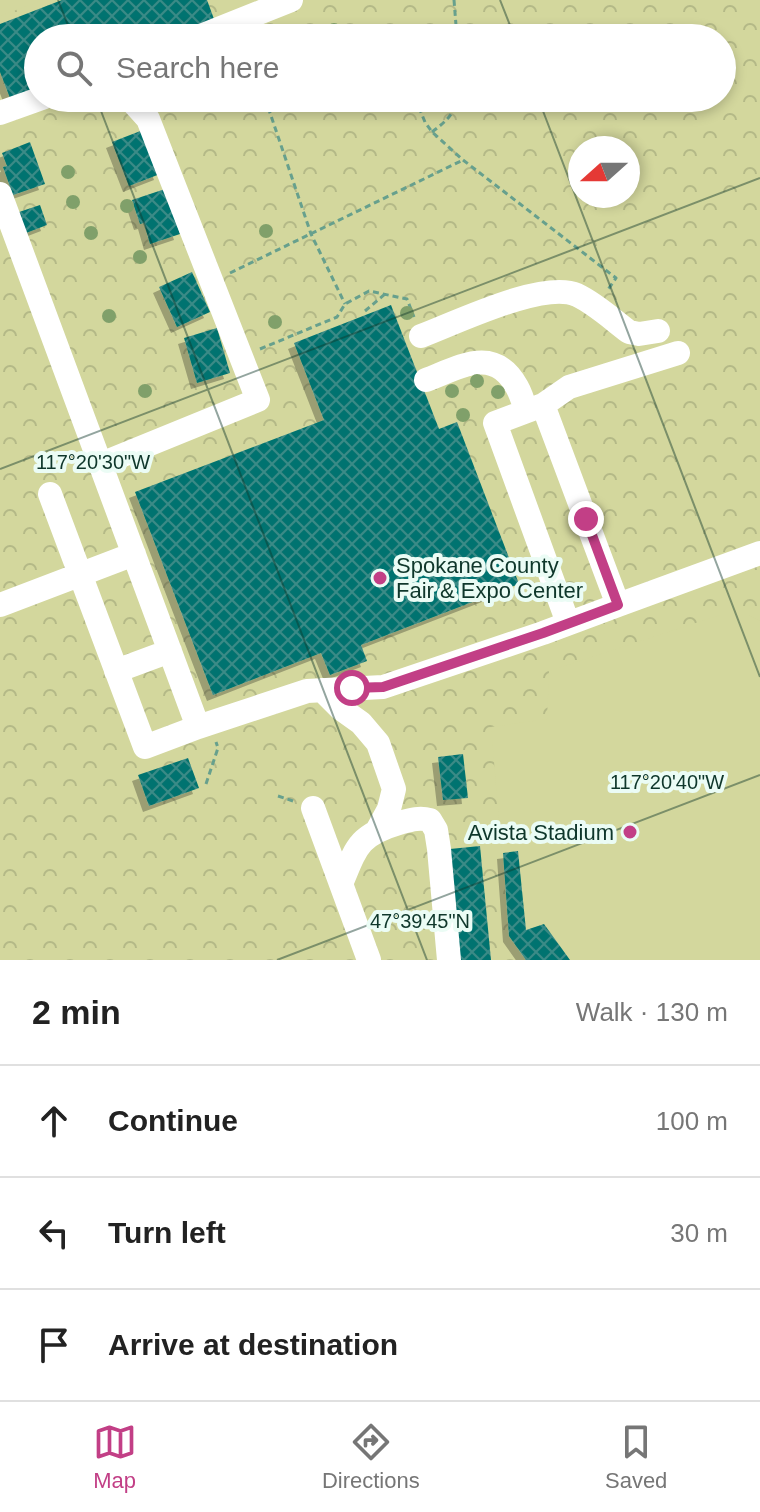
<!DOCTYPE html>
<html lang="en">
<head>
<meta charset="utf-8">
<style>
	:root { --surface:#fff; --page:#f6f6f6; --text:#222; --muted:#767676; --line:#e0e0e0; --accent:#c23f86 }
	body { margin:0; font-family:Helvetica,sans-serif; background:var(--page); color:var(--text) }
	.compass { position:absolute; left:568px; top:136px; width:72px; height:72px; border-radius:50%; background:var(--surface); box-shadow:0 4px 12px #0003; rotate:249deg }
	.stop { position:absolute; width:24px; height:24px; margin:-18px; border:6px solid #c23f86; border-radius:50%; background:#fff }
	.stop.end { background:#c23f86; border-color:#fff; box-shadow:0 2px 8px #0008 }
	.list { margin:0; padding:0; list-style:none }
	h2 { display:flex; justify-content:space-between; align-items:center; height:104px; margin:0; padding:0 32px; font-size:34px }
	h2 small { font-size:26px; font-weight:400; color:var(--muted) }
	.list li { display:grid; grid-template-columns:52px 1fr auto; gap:24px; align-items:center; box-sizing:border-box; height:112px; padding:0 32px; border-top:2px solid var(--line) }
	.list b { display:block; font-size:30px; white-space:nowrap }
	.list em { font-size:26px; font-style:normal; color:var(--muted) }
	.icon { flex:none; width:44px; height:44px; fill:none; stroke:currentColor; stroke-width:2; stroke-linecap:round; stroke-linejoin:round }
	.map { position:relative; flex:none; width:760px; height:960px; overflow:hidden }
	.search { position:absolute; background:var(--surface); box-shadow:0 4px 12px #0003; left:24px; right:24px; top:24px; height:88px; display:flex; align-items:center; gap:20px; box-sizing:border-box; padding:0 28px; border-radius:44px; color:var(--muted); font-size:30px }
	.sheet { height:440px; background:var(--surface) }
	nav { display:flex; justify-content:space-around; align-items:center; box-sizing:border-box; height:112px; border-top:2px solid var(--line); background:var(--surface); font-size:22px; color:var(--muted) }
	nav a { display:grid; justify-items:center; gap:4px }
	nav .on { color:var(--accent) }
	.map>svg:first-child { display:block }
	.park { fill:url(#park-crowns); fill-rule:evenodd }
	.pitch { fill:#d3d79d }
	.building { fill:url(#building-cross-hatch); filter:url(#shadow) }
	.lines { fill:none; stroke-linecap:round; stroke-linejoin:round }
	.path { stroke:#67a08d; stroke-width:3; stroke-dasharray:6 4; stroke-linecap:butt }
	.minor { stroke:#fff; stroke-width:24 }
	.tree { fill:#80a06a }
	.route { stroke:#c23f86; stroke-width:10 }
	.ticks { fill:none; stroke:#0f372b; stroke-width:2; stroke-opacity:0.45 }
	.poi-dot { fill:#c23f86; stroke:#ebfcf5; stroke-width:3 }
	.labels { text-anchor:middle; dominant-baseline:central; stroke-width:8; stroke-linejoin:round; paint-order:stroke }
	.poi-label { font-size:22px; fill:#0f372b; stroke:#ebfcf5; text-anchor:start }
	.ticks-label { font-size:20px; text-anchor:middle; fill:#0f372b; stroke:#ebfcf5; stroke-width:8; stroke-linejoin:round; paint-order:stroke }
</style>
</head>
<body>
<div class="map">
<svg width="760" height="960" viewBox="0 0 760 960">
	<defs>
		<pattern id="park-crowns" width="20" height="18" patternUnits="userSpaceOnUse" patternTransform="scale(2)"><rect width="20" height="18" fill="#d3d79d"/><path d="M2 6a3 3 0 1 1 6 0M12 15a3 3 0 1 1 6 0" fill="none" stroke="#b4b987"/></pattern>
		<pattern id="building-cross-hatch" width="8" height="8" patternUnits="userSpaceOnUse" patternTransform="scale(2)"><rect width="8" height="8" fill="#06736f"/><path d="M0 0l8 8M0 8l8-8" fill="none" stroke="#3b8b87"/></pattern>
		<filter id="shadow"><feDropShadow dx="-6" dy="6" stdDeviation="0" flood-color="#0004"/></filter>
	</defs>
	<rect width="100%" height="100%" fill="#b5fce3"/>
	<path class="park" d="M 0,0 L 760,0 L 760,960 L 0,960 ZM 38,38 L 722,38 L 722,98 L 38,98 ZM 580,148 L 628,148 L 628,196 L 580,196 Z"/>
	<path class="pitch" d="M 0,0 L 43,0 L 0,16 Z
		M 720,615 L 748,615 L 760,621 L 760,960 L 525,960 L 509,937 L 491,727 L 547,719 L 549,671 Z"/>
	<path class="building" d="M 62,0 L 207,0 L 214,19 L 166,38 L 38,38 L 38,87 L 10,98 L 0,72 L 0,24 Z
		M 143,130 L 160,174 L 129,186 L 112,142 Z
		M 30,142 L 45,184 L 13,195 L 3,167 L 7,166 L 2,153 Z
		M 165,189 L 180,234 L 150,244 L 144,223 L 140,224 L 132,200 Z
		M 40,205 L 47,225 L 26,233 L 19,212 Z
		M 192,272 L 210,312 L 177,327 L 159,287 Z
		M 391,305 L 439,429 L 457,422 L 519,584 L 361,645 L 367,661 L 330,675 L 321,653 L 213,695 L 135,492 L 324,420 L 294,343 Z
		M 217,328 L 230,373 L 197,383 L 184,338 Z
		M 463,754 L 468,798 L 443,800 L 438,757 Z
		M 188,758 L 199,788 L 149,806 L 138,775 Z
		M 480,846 L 491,960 L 460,960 L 450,849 Z
		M 518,851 L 526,930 L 544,924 L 570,960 L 526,960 L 509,936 L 503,853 Z"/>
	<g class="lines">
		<path class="path" d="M 454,0 L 457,38
			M 265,98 L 311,234 L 345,304
			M 415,98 L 425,122 L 432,132 L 463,160 L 616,278 L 607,291
			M 432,132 C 445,122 454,115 458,98
			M 230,273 L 463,160
			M 365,311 L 385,294
			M 260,349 L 337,317 L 345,304 L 369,291 L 407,299 L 414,317
			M 206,784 L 218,748 L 216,742
			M 278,796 L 293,801"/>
		<path class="minor" d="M 196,38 L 291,0
			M 0,113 L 42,98
			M 0,194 L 198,727 L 307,691 L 383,687 L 543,633 L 618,605 L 543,405 L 495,423 L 568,623
			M 421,336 C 456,323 543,280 577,295 C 596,304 613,320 629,332 L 639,334 L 658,331
			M 426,380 C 460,367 494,345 517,387 C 521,394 524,404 526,411
			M 543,405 L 569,387 L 678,353
			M 101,464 L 258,400 L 160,150 L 148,119 L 129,98
			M 50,494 L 145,747 L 198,727
			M 0,605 L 134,554
			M 618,605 L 760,553
			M 116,671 L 170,651
			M 322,690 L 340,708 L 361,723 L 378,743 L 394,789 L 389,809 L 378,829
			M 313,808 L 369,960
			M 341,884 C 356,848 358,835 399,823 C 410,820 419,817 430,820 L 436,830 L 439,849 L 449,960"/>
	</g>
	<g class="tree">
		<circle cx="334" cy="30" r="7"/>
		<circle cx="68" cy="172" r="7"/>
		<circle cx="73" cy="202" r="7"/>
		<circle cx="127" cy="206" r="7"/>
		<circle cx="266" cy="231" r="7"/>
		<circle cx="91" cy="233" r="7"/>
		<circle cx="140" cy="257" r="7"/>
		<circle cx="407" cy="313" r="7"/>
		<circle cx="109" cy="316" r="7"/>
		<circle cx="275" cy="322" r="7"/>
		<circle cx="477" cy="381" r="7"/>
		<circle cx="145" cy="391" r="7"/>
		<circle cx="452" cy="391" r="7"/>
		<circle cx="498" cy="392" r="7"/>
		<circle cx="463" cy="415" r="7"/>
	</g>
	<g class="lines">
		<path class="route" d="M 352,688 L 383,687 L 543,633 L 618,605 L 586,519"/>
	</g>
	<path class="ticks" d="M 58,0 L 73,38M 500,0 L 515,38M 96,98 L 427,960M 538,98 L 760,677M 0,469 L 760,178M 277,960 L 760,775"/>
	<g class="poi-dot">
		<circle cx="380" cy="578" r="8"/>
		<circle cx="630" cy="832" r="8"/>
	</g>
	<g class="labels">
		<g class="poi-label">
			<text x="396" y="565">Spokane County<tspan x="396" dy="25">Fair &amp; Expo Center</tspan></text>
			<text x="614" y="832" text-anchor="end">Avista Stadium</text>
		</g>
	</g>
	<g class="ticks-label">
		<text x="93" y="469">117°20'30"W</text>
		<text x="667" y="789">117°20'40"W</text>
		<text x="420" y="928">47°39'45"N</text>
	</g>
</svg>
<svg class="compass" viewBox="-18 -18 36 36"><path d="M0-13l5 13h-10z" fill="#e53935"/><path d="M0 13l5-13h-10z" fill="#767676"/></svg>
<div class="stop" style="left:352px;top:688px"></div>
<div class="stop end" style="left:586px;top:519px"></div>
<div class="search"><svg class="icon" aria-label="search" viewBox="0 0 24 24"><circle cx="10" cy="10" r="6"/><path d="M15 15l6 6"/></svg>Search here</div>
</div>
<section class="sheet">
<h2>2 min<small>Walk · 130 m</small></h2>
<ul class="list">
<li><svg class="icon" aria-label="ahead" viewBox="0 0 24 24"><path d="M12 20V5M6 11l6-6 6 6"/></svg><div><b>Continue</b></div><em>100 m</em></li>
<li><svg class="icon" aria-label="left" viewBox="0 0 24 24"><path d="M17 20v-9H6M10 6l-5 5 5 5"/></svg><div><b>Turn left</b></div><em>30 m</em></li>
<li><svg class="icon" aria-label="arrive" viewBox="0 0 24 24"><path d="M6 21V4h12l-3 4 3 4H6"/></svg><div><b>Arrive at destination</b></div></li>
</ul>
</section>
<nav>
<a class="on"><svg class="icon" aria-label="map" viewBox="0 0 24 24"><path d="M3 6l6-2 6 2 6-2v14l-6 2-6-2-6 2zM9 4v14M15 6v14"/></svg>Map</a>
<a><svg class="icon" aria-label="directions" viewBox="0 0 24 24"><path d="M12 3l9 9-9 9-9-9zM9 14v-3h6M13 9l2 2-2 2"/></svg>Directions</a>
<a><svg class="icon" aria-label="saved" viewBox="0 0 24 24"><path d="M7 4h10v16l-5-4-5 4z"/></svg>Saved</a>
</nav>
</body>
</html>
